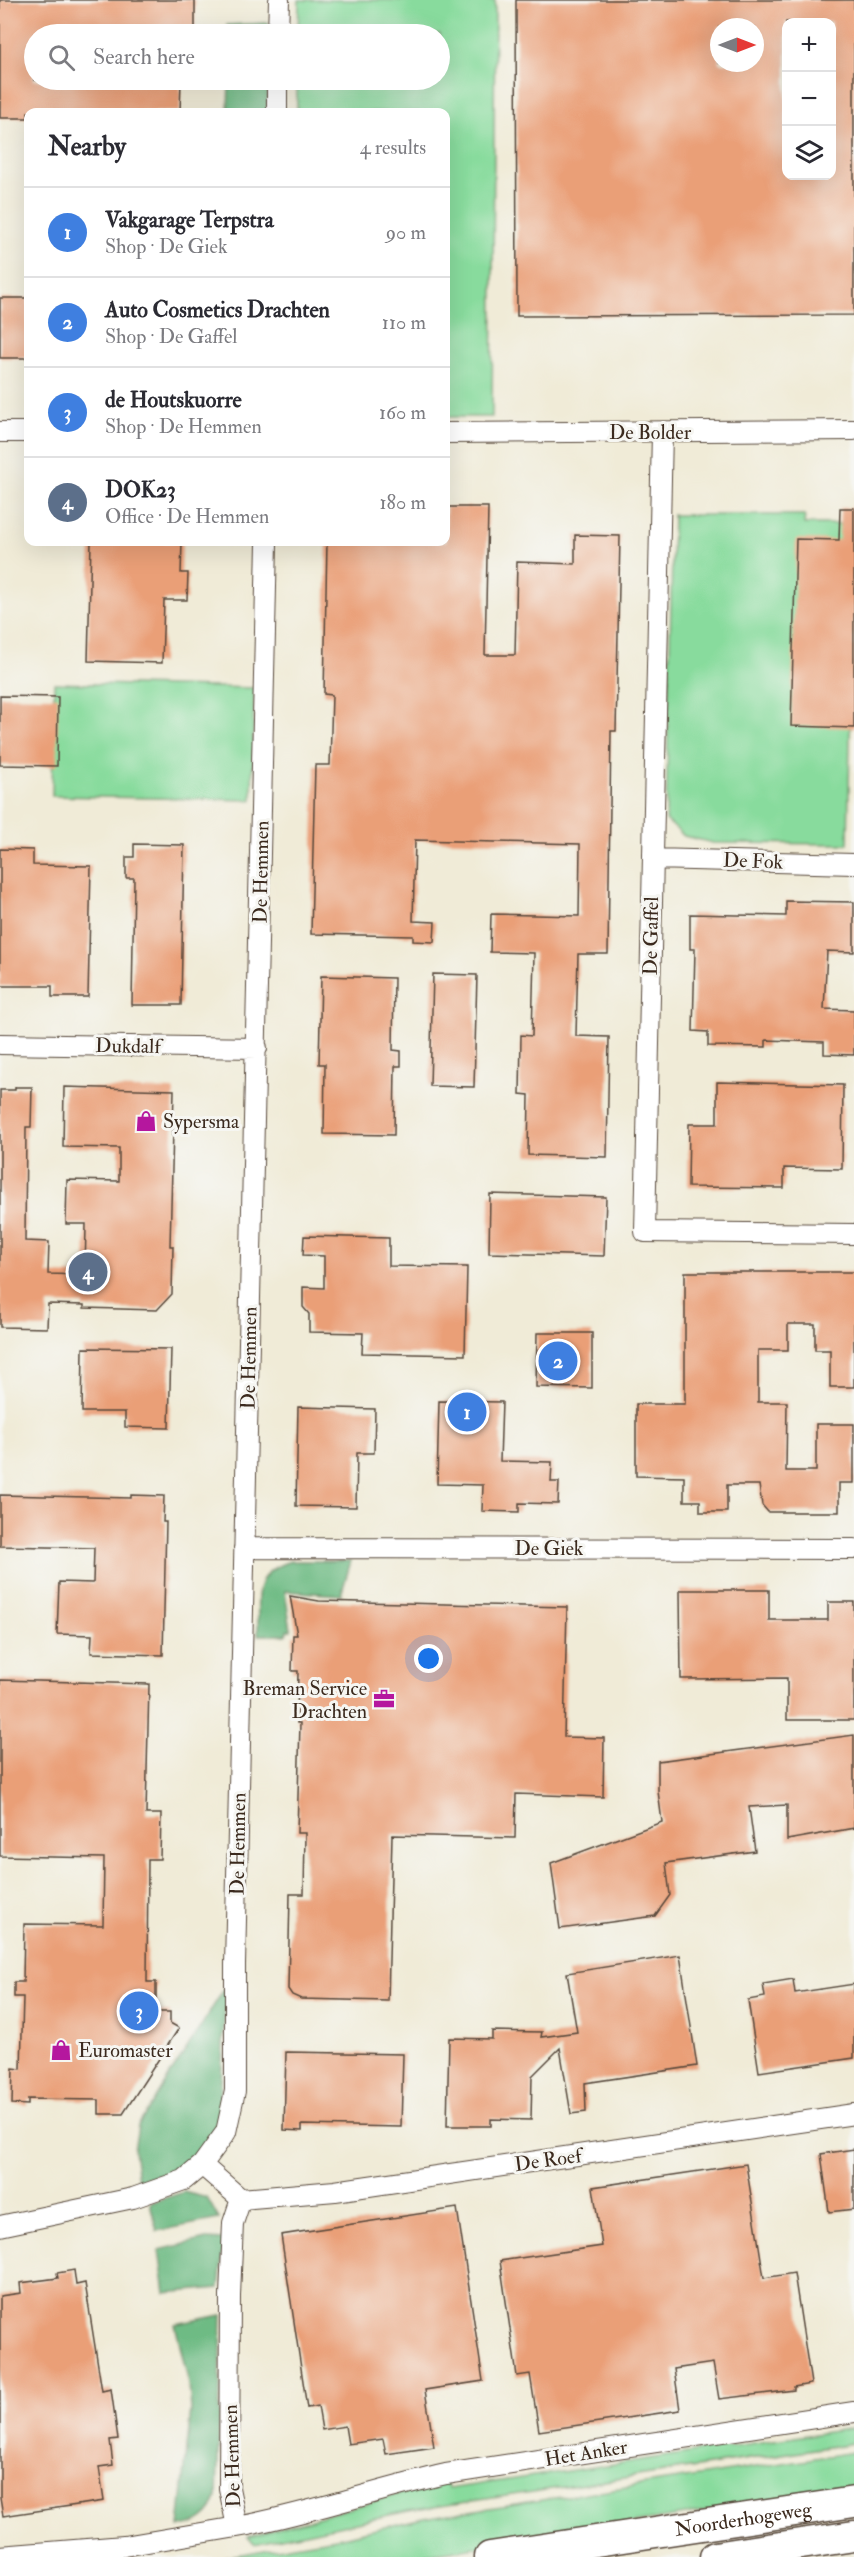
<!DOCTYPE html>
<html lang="en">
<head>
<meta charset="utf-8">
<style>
	:root { --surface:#fff; --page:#f7f7f7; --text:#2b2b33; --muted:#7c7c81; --line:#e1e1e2; --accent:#b5179e }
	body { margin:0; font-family:"IM FELL Double Pica",serif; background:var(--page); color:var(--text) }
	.controls { position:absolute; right:18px; top:18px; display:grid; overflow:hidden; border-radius:12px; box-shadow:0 6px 24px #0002 }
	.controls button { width:54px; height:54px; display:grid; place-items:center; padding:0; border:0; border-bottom:2px solid var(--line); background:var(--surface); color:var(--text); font:30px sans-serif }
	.compass { position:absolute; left:710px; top:18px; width:54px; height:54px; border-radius:50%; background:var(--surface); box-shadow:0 6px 24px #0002; rotate:90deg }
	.you { position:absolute; left:429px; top:1659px; width:21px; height:21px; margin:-15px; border:4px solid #fff; border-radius:50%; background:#1a73e8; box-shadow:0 0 0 9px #1a73e833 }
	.badge { display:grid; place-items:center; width:39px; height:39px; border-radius:50%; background:var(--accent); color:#fff; font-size:20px; font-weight:700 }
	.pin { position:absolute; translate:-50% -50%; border:3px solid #fff; box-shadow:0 2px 6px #0006 }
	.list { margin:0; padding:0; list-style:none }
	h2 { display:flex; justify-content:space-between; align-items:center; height:78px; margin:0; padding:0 24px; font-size:26px }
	h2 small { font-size:20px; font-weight:400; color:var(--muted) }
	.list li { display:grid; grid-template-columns:39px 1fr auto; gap:18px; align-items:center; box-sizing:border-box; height:90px; padding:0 24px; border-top:2px solid var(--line) }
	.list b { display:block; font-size:22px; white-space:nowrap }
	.list p { margin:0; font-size:20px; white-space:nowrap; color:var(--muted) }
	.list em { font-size:20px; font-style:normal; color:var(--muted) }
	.icon { flex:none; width:33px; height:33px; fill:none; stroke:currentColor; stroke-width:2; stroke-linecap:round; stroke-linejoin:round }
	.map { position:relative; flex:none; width:854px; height:2557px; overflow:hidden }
	.search { position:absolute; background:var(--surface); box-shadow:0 6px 24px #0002; left:24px; top:24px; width:426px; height:66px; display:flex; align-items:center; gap:15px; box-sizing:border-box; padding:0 21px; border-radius:33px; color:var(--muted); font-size:22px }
	.panel { position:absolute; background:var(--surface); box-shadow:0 6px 24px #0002; left:24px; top:108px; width:426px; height:438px; border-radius:12px }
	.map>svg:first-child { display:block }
	.green { fill:#88db9d; stroke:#62825e; stroke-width:1.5 }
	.forest { fill:#6ebb84; stroke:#547251; stroke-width:1.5 }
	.building { fill:#ea9f77; fill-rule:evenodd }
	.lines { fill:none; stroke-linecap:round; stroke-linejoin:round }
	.street-casing { stroke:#56473a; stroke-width:22 }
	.primary-casing { stroke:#56473a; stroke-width:33 }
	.street { stroke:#fff; stroke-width:20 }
	.primary { stroke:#fff; stroke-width:30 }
	.labels { text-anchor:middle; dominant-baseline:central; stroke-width:6; stroke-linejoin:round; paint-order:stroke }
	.street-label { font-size:20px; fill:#3b2a1e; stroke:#f6f6f2 }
	.poi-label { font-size:20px; fill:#3b2a1e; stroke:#f6f6f2; text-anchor:start }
</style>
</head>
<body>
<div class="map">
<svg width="854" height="2557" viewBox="0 0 854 2557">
	<rect width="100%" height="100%" fill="#f6f6f2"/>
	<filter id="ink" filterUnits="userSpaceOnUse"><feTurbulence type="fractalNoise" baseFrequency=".0167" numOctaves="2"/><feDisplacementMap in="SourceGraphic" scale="12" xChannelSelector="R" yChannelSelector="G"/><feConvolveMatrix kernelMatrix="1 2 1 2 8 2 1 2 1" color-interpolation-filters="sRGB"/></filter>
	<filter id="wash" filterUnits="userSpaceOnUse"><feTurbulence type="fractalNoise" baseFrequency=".008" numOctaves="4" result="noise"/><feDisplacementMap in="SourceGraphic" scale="24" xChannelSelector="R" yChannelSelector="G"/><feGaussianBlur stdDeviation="1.35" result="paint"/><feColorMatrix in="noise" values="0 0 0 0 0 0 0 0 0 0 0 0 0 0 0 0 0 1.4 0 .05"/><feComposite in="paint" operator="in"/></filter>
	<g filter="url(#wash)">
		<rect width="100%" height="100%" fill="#f0ebd7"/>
		<path class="green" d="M 299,0 L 495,0 L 492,417 L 446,417 L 446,112 L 297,112 L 297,80 L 440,80 L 440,34 L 298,34 Z
			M 673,515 L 805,515 L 804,524 L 854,524 L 848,844 L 713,843 L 684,836 L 666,820 Z
			M 54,683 L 254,688 L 252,800 L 52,796 Z
			M 854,2428 L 854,2443 L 408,2511 L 254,2544 L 248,2537 L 446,2481 L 448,2489 Z
			M 854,2452 L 854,2489 L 411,2557 L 224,2557 L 342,2537 L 424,2518 Z"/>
		<path class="forest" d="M 269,23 L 269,34 L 228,34 L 227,25 Z
			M 229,80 L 268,80 L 267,112 L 228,112 Z
			M 291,1561 L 351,1561 L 341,1595 L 285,1591 L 291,1630 L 287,1630 L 286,1635 L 258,1635 C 259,1599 249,1573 291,1561 Z
			M 226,1986 L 219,2124 L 194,2159 L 171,2172 L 138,2180 L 134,2150 L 138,2126 Z
			M 184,2192 L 207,2198 L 219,2219 L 157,2231 L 150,2203 Z
			M 206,2239 L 224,2240 L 219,2288 L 165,2293 L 159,2250 Z
			M 222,2315 L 217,2498 C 212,2515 197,2526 179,2527 L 191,2409 L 189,2384 L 175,2324 Z"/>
		<g id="blocks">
			<path class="building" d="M 0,0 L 195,0 L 195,34 L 34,34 L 34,80 L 181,80 L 180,112 L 28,112 L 28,118 L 0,118 Z
				M 516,0 L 854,0 L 854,315 L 517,316 ZM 786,22 L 831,22 L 831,176 L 786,176 ZM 719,27 L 755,27 L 755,63 L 719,63 Z
				M 0,298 L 28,298 L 28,358 L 0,358 Z
				M 446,507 L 488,507 L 485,655 L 515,655 L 517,562 L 575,564 L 575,535 L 620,536 L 616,731 L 611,731 L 608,954 L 578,954 L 576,1036 L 609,1037 L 607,1157 L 528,1155 L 529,1095 L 520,1094 L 521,1035 L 532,1036 L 534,953 L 490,952 L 491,914 L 579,916 L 580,844 L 415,840 L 413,921 L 435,922 L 434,942 L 413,941 L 413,936 L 311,934 L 315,765 L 330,765 L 332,695 L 324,694 L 327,542 L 446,542 Z
				M 840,508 L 854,508 L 854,728 L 791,726 L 796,539 L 839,540 Z
				M 91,542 L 182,542 L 181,573 L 188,573 L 187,600 L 164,600 L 162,663 L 88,661 Z
				M 0,696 L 58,697 L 57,766 L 0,765 Z
				M 134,844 L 184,845 L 181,1005 L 132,1005 L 134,878 L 126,878 L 126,857 L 134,857 Z
				M 0,849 L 33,850 L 33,865 L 91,866 L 88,997 L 52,997 L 52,986 L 0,986 Z
				M 786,901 L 854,902 L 854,952 L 827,951 L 824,1009 L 854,1010 L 854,1055 L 824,1054 L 824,1042 L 766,1040 L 766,1047 L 708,1046 L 708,1032 L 693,1031 L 695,949 L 690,949 L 690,914 L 786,916 Z
				M 433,974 L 477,975 L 474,1087 L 430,1086 Z
				M 321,976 L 394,978 L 393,1050 L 401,1051 L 401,1066 L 395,1066 L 394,1135 L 324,1134 L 325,1064 L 319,1064 Z
				M 717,1082 L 843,1085 L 842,1169 L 784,1168 L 784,1188 L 688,1187 L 689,1124 L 717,1124 Z
				M 15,1087 L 32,1087 L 31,1127 L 26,1127 L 25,1241 L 49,1242 L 48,1274 L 85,1275 L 86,1224 L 66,1224 L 67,1180 L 119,1181 L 119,1148 L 63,1147 L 64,1087 L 174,1090 L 170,1246 L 173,1246 L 172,1294 L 157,1310 L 84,1308 L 84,1305 L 48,1304 L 47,1328 L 0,1327 L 0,1090 L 15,1090 Z
				M 490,1194 L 606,1197 L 604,1256 L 489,1253 Z
				M 304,1236 L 389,1238 L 389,1266 L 467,1267 L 465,1355 L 362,1353 L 363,1333 L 309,1332 L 309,1314 L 303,1307 L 303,1287 L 324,1288 L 324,1256 L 303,1255 Z
				M 685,1272 L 854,1272 L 854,1387 L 830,1387 L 830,1350 L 815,1350 L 815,1324 L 788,1324 L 788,1350 L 758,1350 L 758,1402 L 787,1402 L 786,1471 L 816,1471 L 816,1424 L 854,1424 L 854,1483 L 839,1483 L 839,1512 L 768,1512 L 762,1505 L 759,1485 L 727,1485 L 727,1512 L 700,1512 L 700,1501 L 684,1501 L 684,1477 L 636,1476 L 636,1404 L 685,1404 Z
				M 537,1333 L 592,1333 L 592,1388 L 536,1387 Z
				M 83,1348 L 171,1349 L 169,1428 L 125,1427 L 125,1412 L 82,1412 Z
				M 439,1401 L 502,1402 L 500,1461 L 552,1462 L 551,1482 L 559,1482 L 558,1504 L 519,1503 L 519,1512 L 482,1511 L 483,1485 L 437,1484 Z
				M 298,1407 L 375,1409 L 374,1453 L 357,1453 L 356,1507 L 296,1506 Z
				M 0,1495 L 131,1498 L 131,1495 L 164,1496 L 163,1522 L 166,1522 L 163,1655 L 91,1653 L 92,1635 L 57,1634 L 59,1582 L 93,1583 L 94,1548 L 0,1546 Z
				M 680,1590 L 769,1590 L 769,1620 L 828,1620 L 828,1602 L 854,1602 L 854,1720 L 787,1720 L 787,1678 L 681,1679 Z
				M 290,1596 L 319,1601 L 567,1607 L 564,1737 L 604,1738 L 603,1797 L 516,1794 L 515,1838 L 392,1835 L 388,2001 L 301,1999 L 292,1995 L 288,1989 L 290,1894 L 304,1894 L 305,1833 L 297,1833 L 300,1723 L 297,1723 L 298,1671 L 292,1671 L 293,1635 L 297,1635 Z
				M 0,1680 L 149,1684 L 146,1814 L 161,1814 L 160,1859 L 148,1859 L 147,1982 L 156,1982 L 156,2012 L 170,2012 L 170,2023 L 179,2028 L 123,2114 L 99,2114 L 99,2100 L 28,2099 L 28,2105 L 12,2104 L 13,2068 L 21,2069 L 23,1997 L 14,1997 L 14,1982 L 23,1982 L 24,1924 L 103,1925 L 104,1858 L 0,1856 Z
				M 854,1735 L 854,1828 L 787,1840 L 787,1805 L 749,1807 L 755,1851 L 666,1863 L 670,1895 L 655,1916 L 560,1929 L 551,1863 L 662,1822 L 658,1791 L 658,1761 Z
				M 680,1955 L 697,2066 L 585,2083 L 586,2112 L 571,2114 L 560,2048 L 532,2076 L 531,2120 L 491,2119 L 491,2126 L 447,2126 L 449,2038 L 492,2039 L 492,2031 L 542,2032 L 541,2037 L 577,2032 L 567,1973 Z
				M 793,1979 L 795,1993 L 854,1984 L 854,2058 L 759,2072 L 748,2000 L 765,1997 L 763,1984 Z
				M 286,2052 L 403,2054 L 401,2127 L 302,2125 L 302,2131 L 284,2130 Z
				M 854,2149 L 854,2209 L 829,2212 L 821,2154 Z
				M 746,2164 L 764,2278 L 794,2273 L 811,2384 L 794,2387 L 794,2390 L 719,2399 L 713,2363 L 674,2369 L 680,2410 L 539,2431 L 530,2374 L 517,2376 L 500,2261 L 602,2246 L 593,2187 Z
				M 457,2208 L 483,2381 L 425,2390 L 434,2447 L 386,2454 L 383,2439 L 348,2444 L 345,2426 L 322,2430 L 318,2406 L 307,2408 L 281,2235 Z
				M 74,2270 L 76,2285 L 85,2283 L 102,2391 L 111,2389 L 118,2439 L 110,2440 L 113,2465 L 99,2467 L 104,2501 L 3,2516 L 0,2498 L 0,2296 L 21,2293 L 20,2283 L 58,2278 L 57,2273 Z"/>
		</g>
	</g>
	<g filter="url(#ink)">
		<use href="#blocks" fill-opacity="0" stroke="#56473a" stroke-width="1.5"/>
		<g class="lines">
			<defs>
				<path id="street" d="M 278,34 L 279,0
					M 277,112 L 277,80
					M 0,432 L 28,432
					M 662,432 L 645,1232 L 854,1234
					M 446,433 L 854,430
					M 653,859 L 854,864
					M 0,1044 L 257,1048
					M 244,1548 L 854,1549
					M 241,2199 L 335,2191 L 854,2114
					M 0,2226 L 133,2198 L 184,2180 L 202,2165 L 226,2132 L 235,2091 L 235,1965 L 267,542
					M 237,2527 C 308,2514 376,2490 446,2474 L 854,2412
					M 0,2556 L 124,2546 L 237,2527 L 229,2488 L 230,2296 L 233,2223 L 241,2199 L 202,2165"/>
				<g id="primary">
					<path id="s1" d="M 490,2557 L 854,2502"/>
					<path d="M 715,2557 L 854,2536"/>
				</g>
			</defs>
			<use href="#street" class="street-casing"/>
			<use href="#primary" class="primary-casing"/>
			<use href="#street" class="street"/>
			<use href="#primary" class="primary"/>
		</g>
	</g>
	<defs>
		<symbol id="shop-bare" viewBox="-9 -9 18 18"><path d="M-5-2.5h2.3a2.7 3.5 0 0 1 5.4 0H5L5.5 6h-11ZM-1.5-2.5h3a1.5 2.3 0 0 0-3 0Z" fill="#b5179e" stroke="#f6f6f2" stroke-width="2.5" paint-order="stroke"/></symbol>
		<symbol id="office-bare" viewBox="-9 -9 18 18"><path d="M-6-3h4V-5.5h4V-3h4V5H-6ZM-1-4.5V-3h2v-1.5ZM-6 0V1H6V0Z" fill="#b5179e" stroke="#f6f6f2" stroke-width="2.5" paint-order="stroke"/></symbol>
	</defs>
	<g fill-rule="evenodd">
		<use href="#shop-bare" x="131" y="1106" width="30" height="30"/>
		<use href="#office-bare" x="369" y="1684" width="30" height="30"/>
		<use href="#shop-bare" x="46" y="2035" width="30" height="30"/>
	</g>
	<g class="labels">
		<g class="street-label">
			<text x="650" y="432">De Bolder</text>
			<text transform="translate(753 861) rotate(2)">De Fok</text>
			<text transform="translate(261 872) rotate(-89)">De Hemmen</text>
			<text transform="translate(651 936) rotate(-89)">De Gaffel</text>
			<text transform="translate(128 1046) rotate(1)">Dukdalf</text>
			<text transform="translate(249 1358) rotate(-89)">De Hemmen</text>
			<text x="549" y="1548">De Giek</text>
			<text transform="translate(238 1844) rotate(-89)">De Hemmen</text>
			<text transform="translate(548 2160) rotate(-8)">De Roef</text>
			<text transform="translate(586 2453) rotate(-9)">Het Anker</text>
			<text transform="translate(232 2456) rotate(-92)">De Hemmen</text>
			<text stroke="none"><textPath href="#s1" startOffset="256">Noorderhogeweg</textPath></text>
		</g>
		<g class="poi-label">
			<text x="163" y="1121">Sypersma</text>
			<text x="367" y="1688" text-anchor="end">Breman Service<tspan x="367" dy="23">Drachten</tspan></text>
			<text x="78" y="2050">Euromaster</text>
		</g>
	</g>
</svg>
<div class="controls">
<button>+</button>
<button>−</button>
<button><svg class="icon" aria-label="layers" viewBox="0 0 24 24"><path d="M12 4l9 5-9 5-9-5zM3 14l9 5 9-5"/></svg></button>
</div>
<svg class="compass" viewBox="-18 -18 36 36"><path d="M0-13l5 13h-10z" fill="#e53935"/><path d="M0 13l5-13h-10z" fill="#7c7c81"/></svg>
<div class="you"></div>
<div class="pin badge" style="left:467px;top:1412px;background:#3f7fe0">1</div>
<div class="pin badge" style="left:558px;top:1361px;background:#3f7fe0">2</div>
<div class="pin badge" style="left:139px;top:2011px;background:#3f7fe0">3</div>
<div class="pin badge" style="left:88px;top:1272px;background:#5c6f8a">4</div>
<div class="search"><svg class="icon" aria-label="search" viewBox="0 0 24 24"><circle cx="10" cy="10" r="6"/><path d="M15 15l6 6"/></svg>Search here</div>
<section class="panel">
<h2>Nearby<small>4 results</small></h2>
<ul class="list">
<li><span class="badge" style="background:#3f7fe0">1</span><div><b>Vakgarage Terpstra</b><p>Shop · De Giek</p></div><em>90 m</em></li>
<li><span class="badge" style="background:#3f7fe0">2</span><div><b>Auto Cosmetics Drachten</b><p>Shop · De Gaffel</p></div><em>110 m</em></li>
<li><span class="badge" style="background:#3f7fe0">3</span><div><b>de Houtskuorre</b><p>Shop · De Hemmen</p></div><em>160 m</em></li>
<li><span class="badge" style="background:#5c6f8a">4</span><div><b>DOK23</b><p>Office · De Hemmen</p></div><em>180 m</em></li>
</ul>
</section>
</div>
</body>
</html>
